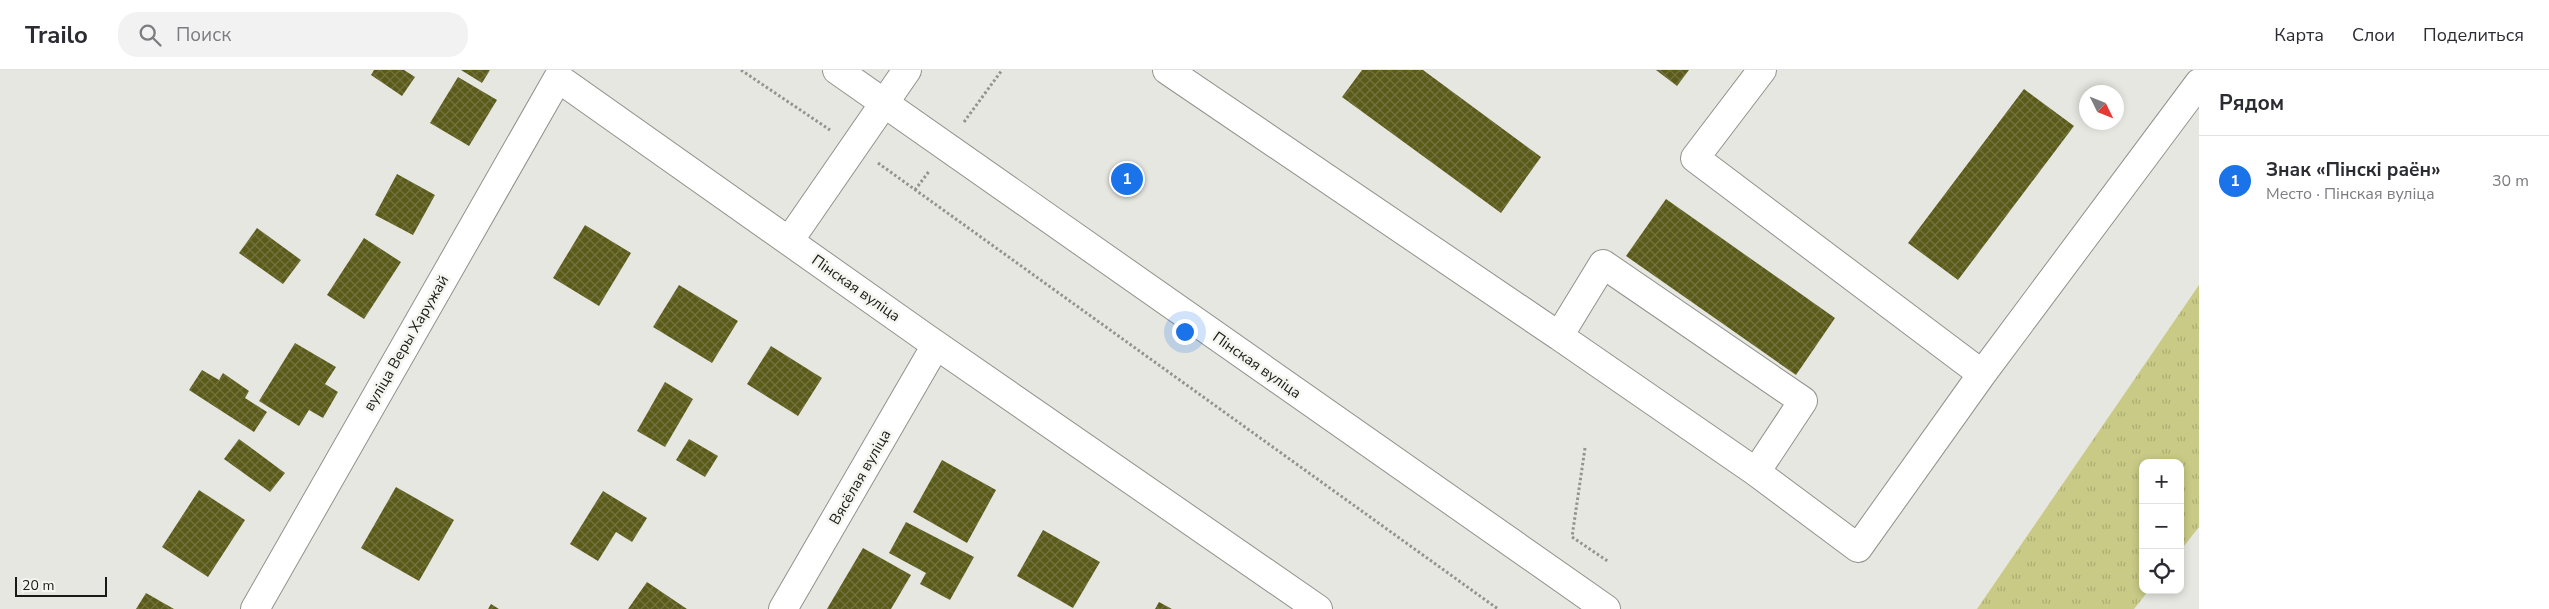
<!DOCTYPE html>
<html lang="ru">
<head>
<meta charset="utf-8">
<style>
	:root { --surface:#fff; --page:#f2f2f3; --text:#2b2b33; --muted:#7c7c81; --line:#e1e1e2; --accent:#1a73e8 }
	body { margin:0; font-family:"Nunito Sans",sans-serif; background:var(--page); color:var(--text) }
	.controls { position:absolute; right:15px; bottom:15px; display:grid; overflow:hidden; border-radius:10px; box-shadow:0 2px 8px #0003 }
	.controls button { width:45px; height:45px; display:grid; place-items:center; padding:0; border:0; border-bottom:1px solid var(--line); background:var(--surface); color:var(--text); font:25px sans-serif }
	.compass { position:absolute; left:2079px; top:15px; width:45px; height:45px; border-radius:50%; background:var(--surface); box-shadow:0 2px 8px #0003; rotate:133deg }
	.scale { position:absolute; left:15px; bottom:12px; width:92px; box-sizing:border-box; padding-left:5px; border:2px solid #191917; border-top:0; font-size:14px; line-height:18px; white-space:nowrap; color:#191917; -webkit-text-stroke:4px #f4f5ef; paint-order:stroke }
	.you { position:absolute; left:1184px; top:261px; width:18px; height:18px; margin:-12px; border:4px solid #fff; border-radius:50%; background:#1a73e8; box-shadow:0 0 0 8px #1a73e833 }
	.badge { display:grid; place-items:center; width:32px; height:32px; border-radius:50%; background:var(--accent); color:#fff; font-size:16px; font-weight:700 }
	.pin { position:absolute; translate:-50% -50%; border:2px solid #fff; box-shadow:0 1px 5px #0006 }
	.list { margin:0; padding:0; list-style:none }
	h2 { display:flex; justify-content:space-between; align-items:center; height:65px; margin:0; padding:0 20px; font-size:21px }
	h2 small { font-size:16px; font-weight:400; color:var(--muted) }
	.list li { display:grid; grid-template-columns:32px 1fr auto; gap:15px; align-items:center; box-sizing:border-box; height:90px; padding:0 20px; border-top:1px solid var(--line) }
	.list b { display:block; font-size:19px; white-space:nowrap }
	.list p { margin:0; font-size:16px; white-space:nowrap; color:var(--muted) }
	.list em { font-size:16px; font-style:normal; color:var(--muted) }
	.icon { flex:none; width:28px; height:28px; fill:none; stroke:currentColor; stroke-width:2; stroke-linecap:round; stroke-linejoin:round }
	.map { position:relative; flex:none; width:2199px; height:539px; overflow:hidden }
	header { display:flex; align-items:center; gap:30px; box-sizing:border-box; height:70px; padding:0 25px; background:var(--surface); border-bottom:1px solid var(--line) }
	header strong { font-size:24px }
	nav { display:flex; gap:28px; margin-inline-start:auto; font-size:18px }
	.search { width:350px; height:45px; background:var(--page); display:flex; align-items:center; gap:12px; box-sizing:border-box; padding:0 18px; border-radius:20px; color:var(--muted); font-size:19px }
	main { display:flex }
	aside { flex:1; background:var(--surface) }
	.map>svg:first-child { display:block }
	.grass { fill:url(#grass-tufts) }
	.building { fill:url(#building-cross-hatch) }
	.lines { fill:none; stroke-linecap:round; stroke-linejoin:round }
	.minor-casing { stroke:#91928d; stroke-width:30 }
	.major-casing { stroke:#91928d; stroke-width:30 }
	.path { stroke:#93938f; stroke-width:3; stroke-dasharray:2.5 2.5; stroke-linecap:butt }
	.minor { stroke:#fff; stroke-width:28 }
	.major { stroke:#fff; stroke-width:28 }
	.labels { text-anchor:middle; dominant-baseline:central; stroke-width:5; stroke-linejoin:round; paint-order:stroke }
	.street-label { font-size:15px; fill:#191917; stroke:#f4f5ef }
</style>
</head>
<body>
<header>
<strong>Trailo</strong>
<div class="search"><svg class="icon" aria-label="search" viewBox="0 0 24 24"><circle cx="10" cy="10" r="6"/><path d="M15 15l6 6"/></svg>Поиск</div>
<nav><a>Карта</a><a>Слои</a><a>Поделиться</a></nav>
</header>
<main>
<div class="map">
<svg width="2199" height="539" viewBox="0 0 2199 539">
	<defs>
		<pattern id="grass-tufts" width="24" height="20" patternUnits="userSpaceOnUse" patternTransform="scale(1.25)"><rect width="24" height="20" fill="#c8ca85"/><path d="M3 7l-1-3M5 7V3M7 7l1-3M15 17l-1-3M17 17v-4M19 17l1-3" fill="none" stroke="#abad72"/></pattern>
		<pattern id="building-cross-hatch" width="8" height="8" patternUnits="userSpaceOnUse" patternTransform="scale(1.25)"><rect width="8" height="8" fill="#5b5b19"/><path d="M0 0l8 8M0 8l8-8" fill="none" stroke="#737341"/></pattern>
	</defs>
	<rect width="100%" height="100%" fill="#e7e7e2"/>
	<path class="grass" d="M 2199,215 L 2199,457 L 2180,481 L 2180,393 L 2143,393 L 2143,520 L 2149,520 L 2134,539 L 1977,539 Z"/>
	<path class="building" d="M 374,0 L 404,0 L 415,7 L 402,26 L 371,5 Z
		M 461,0 L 490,0 L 482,13 Z
		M 1362,0 L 1423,0 L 1541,87 L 1501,143 L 1342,27 Z
		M 1656,0 L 1689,0 L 1677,16 Z
		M 458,7 L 497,30 L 469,76 L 430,53 Z
		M 2024,19 L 2074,56 L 1958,210 L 1908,173 Z
		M 397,104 L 435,125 L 413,165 L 375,145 Z
		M 1666,129 L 1835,248 L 1796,305 L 1626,186 Z
		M 585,155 L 631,183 L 599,236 L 553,208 Z
		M 257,158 L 301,190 L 283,214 L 239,183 Z
		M 364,168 L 401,192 L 364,249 L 327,225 Z
		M 679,215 L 738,251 L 712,293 L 653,257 Z
		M 295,273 L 336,297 L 325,314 L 338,322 L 323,348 L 309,340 L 299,356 L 259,331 Z
		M 771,276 L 822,308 L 798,346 L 747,314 Z
		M 202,300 L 219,310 L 223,303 L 249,321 L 245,328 L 267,342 L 254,362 L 189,320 Z
		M 665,312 L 693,329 L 665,377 L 637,361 Z
		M 239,369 L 285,403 L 270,422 L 224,389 Z
		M 689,369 L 718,386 L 705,407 L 676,390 Z
		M 942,390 L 996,420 L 967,473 L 913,442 Z
		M 396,417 L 454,450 L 419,511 L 361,478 Z
		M 199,420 L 245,450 L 208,507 L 162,477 Z
		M 603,421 L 647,448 L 632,472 L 616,462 L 598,491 L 570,474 Z
		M 906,452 L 974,487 L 950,530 L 920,514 L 926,503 L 889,483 Z
		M 1043,460 L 1100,492 L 1073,538 L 1017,506 Z
		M 863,478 L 911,505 L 891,539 L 827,539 Z
		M 647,512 L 687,539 L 628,539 Z
		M 146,523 L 174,539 L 136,539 Z
		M 1159,532 L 1172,539 L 1155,539 Z
		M 491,534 L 499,539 L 488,539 Z"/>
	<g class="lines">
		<defs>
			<path id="minor" d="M 1167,0 L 1559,266 L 1603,194 L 1803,331 L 1756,402 L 1858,478 L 1982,304 L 2199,13
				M 1762,0 L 1695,88 L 1982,304
				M 789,171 L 907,0
				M 1559,266 L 1756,402
				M 255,539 L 558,8 L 926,268 L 1318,539
				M 783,539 L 936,275"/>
			<path id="major" d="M 837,0 L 1606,539"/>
		</defs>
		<use href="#minor" class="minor-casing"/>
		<use href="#major" class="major-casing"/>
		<path class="path" d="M 741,0 L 830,60
			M 964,52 L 1002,0
			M 878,93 L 1498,539
			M 915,120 L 930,100
			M 1585,378 L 1572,467 L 1609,492"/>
		<use href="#minor" class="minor"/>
		<use href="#major" class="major"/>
	</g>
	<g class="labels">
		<g class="street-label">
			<text transform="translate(856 218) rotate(35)">Пінская вуліца</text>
			<text transform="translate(406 273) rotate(-60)">вуліца Веры Харужай</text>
			<text transform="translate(1257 295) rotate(35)">Пінская вуліца</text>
			<text transform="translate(860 407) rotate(-60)">Вясёлая вуліца</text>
		</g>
	</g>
</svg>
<div class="controls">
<button>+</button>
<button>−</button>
<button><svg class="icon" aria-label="locate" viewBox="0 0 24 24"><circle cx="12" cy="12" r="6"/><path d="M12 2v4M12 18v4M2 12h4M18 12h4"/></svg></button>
</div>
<svg class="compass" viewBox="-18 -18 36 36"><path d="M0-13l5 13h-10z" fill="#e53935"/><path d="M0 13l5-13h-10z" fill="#7c7c81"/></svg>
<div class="scale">20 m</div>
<div class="you"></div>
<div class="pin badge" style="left:1127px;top:109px">1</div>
</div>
<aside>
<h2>Рядом<small></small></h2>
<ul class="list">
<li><span class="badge">1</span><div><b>Знак «Пінскі раён»</b><p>Место · Пінская вуліца</p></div><em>30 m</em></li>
</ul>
</aside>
</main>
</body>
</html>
